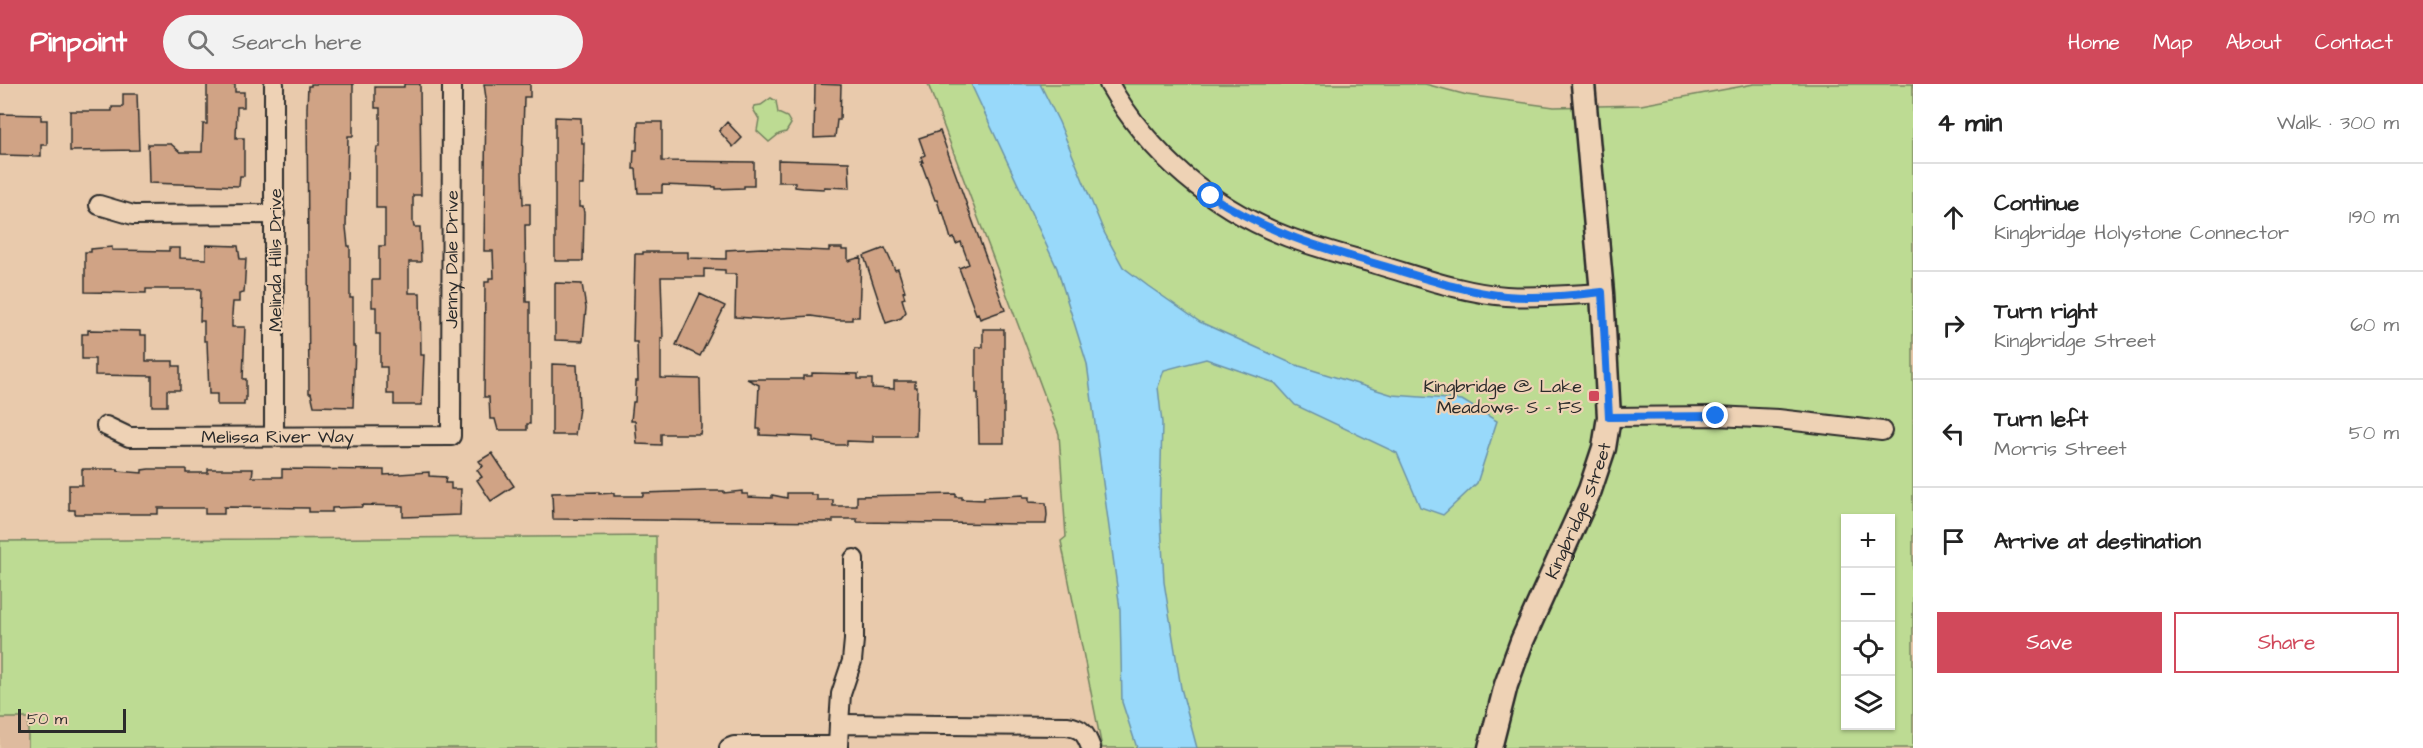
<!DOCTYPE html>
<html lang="en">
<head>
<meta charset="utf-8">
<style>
	:root { --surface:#fff; --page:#f2f2f2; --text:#222; --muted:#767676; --line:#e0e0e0; --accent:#d1495b }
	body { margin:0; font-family:"Architects Daughter",sans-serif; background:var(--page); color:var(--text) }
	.controls { position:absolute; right:18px; bottom:18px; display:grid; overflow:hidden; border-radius:0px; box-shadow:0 2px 4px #0004 }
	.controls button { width:54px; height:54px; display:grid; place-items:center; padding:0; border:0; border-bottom:2px solid var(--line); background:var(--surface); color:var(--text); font:30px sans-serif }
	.scale { position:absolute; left:18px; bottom:15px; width:108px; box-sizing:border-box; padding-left:6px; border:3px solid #2b2b2b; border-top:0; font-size:16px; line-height:21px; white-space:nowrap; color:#2b2b2b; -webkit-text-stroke:4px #eed2b5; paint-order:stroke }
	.stop { position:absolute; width:18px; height:18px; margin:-14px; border:4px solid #1a73e8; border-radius:50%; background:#fff }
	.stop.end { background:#1a73e8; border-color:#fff; box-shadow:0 2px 6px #0008 }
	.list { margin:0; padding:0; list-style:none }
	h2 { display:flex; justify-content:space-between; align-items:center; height:78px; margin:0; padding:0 24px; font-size:26px }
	h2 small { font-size:20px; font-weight:400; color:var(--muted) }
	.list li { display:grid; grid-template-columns:39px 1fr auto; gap:18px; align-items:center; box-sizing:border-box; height:108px; padding:0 24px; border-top:2px solid var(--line) }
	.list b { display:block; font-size:22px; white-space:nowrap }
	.list p { margin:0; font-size:20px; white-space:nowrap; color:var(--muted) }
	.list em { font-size:20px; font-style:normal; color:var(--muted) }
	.actions { display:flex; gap:12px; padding:18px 24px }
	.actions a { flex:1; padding:14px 0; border:2px solid var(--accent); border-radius:0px; text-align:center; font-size:21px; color:var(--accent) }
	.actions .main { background:var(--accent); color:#fff }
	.icon { flex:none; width:33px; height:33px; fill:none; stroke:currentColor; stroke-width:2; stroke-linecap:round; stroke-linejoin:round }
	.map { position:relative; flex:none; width:1913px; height:664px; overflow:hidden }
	header { display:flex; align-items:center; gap:36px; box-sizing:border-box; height:84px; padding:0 30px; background:var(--accent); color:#fff }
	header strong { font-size:28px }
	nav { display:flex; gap:33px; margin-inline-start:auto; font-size:21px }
	.search { width:420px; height:54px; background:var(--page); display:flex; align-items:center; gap:15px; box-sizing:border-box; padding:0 21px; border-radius:33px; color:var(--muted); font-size:22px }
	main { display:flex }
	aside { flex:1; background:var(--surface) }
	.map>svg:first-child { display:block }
	.built { fill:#debb9e }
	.green { fill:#bddb93; stroke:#74835f; stroke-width:1.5; fill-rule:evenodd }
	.water { fill:#98d9fa; stroke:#6c93a7; stroke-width:1.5 }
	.building { fill:#d0a385; stroke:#2b2b2b; stroke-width:1.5 }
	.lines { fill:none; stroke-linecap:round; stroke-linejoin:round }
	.minor-casing { stroke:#2b2b2b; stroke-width:22 }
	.tertiary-casing { stroke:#2b2b2b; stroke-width:27 }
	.minor { stroke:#eed2b5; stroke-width:18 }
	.tertiary { stroke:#eed2b5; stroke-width:22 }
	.route { stroke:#1a73e8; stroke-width:8 }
	.poi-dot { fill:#d1495b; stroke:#eed2b5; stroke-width:2 }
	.labels { text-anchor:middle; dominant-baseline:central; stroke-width:4.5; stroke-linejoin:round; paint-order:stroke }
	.street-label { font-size:18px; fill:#2b2b2b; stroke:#eed2b5 }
	.poi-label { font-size:18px; fill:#2b2b2b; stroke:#eed2b5; text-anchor:end }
</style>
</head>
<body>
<header>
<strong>Pinpoint</strong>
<div class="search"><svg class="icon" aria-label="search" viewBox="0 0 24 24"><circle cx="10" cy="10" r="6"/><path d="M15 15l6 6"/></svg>Search here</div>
<nav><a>Home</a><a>Map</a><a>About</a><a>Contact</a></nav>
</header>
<main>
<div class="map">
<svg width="1913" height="664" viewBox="0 0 1913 664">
	<rect width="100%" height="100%" fill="#e9caac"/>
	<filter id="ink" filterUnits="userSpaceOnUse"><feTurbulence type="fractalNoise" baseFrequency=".0167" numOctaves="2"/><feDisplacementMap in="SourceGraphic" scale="12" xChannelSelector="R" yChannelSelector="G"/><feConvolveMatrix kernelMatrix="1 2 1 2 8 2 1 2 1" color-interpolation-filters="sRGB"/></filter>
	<g filter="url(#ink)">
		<path class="built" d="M 0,634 L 28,634 L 28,664 L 0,664 Z"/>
		<path class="green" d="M 928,0 L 1425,0 L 1467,11 L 1554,23 L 1641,21 L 1754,0 L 1913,0 L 1913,664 L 1102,664 L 1061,457 L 1066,453 L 1059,350 ZM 1846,434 L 1890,434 L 1890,642 L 1846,642 Z
			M 771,14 L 776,17 L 778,29 L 787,33 L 791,40 L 786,48 L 779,50 L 769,58 L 757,47 L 759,35 L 753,25 L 754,22 L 761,21 Z
			M 656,452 L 656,664 L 28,664 L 28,634 L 0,634 L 0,457 Z"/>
		<path class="water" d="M 971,0 L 1040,0 L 1059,38 L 1104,148 L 1123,183 L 1148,202 L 1200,238 L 1293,280 L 1393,311 L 1462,316 L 1497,337 L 1477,399 L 1443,431 L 1420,423 L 1397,369 L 1295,321 L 1275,299 L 1206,275 L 1164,286 L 1158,303 L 1162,339 L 1160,419 L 1164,498 L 1181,604 L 1197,664 L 1137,664 L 1122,618 L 1120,525 L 1087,280 L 1057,184 Z"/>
		<path class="building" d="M 207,0 L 235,0 L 235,8 L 244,8 L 244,23 L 237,23 L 236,54 L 244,54 L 244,92 L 240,92 L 239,102 L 149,99 L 148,60 L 171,60 L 180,68 L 202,68 L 203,40 L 207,40 Z
			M 311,0 L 353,0 L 353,52 L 348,52 L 346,143 L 348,162 L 350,162 L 350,214 L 353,214 L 353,262 L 355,262 L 353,323 L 314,322 L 311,309 L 309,309 L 307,24 L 308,2 L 311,2 Z
			M 404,0 L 420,0 L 421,111 L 413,111 L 413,138 L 414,143 L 420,143 L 421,178 L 409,178 L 409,209 L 420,209 L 421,271 L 424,271 L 422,321 L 394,321 L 394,310 L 387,310 L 387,283 L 380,283 L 380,250 L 376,250 L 376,223 L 372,223 L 372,196 L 379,196 L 379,162 L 385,162 L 385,124 L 376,124 L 376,70 L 377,63 L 380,63 L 380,24 L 375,24 L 375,3 L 404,3 Z
			M 484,0 L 530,0 L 530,13 L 524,13 L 522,86 L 523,120 L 530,120 L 530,141 L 525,141 L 526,218 L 530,218 L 530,340 L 527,340 L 527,346 L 498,346 L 495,335 L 490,335 L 489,313 L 484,313 L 485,198 L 489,198 L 489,194 L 494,194 L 493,167 L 484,167 L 486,14 Z
			M 815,0 L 841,1 L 840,36 L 837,36 L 835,53 L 814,54 Z
			M 123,10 L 137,10 L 139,66 L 70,67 L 70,27 L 112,27 L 112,23 L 123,23 Z
			M 0,30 L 41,31 L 41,36 L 47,36 L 47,61 L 41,61 L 41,72 L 0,71 Z
			M 555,33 L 581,34 L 582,59 L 584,59 L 583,101 L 579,101 L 579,123 L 583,123 L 584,129 L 583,177 L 555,177 Z
			M 638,38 L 662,38 L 662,77 L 754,78 L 754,102 L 744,102 L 744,104 L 716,105 L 716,103 L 662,101 L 662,109 L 638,109 L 636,85 L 633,85 L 634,66 L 637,66 Z
			M 727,38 L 742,54 L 733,63 L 719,47 Z
			M 940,47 L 1005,226 L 980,235 L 978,229 L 976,230 L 959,184 L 969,180 L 961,158 L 956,160 L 954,154 L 951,155 L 943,128 L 941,129 L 937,116 L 935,116 L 921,78 L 923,78 L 921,73 L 925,71 L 919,54 Z
			M 778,76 L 849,78 L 850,104 L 824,103 L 824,105 L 803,104 L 795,103 L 795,98 L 778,98 Z
			M 206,161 L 238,162 L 240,175 L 246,175 L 244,209 L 239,210 L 239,218 L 233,218 L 232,230 L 232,243 L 245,243 L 243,295 L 246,295 L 246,317 L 244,317 L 244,321 L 217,321 L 217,310 L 209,310 L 207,257 L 204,257 L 204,237 L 200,237 L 201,205 L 146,205 L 146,209 L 85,208 L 85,168 L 91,168 L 91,165 L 112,163 L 112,166 L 169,167 L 169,164 L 180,164 L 180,174 L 206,175 Z
			M 762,164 L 829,167 L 829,164 L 842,164 L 842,166 L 848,166 L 848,177 L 861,173 L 859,233 L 852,233 L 852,236 L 838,236 L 811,232 L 767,235 L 735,233 L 736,190 L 725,190 L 725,186 L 704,185 L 704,193 L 661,193 L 663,255 L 661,254 L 661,294 L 700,295 L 701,343 L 700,350 L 661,350 L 661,361 L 637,360 L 635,337 L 631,337 L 633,318 L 635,318 L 636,297 L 638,297 L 637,258 L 633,258 L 635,170 L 643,170 L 643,168 L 688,168 L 688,174 L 726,175 L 726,166 Z
			M 885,164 L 895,186 L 898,185 L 905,207 L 903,208 L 905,214 L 902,215 L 906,228 L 901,234 L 886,239 L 864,172 Z
			M 555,199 L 582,200 L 586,224 L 583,257 L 555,256 Z
			M 700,210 L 725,222 L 700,272 L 676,261 Z
			M 983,245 L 1004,245 L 1004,359 L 979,359 L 978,309 L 976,309 L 976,263 L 983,263 Z
			M 88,246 L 140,247 L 140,251 L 146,251 L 146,277 L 173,277 L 173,282 L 180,282 L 180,306 L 167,306 L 167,322 L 152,322 L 152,292 L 95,291 L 95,275 L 82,275 L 82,250 L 88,250 Z
			M 552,280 L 577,281 L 579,324 L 575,351 L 552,351 Z
			M 812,289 L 858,290 L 858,295 L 872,295 L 872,304 L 894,305 L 894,297 L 915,297 L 915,303 L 917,303 L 916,352 L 873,352 L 873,358 L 847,357 L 847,361 L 835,361 L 813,357 L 813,353 L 760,351 L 760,345 L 757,345 L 759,301 L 747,295 L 803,295 L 803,292 L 812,292 Z
			M 492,369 L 514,402 L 491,417 L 477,396 L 482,393 L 477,386 L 483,382 L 479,377 Z
			M 82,385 L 118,385 L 118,387 L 142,389 L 142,386 L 149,385 L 186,385 L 186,389 L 208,389 L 208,385 L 253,385 L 252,393 L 282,393 L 282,385 L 384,386 L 384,391 L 429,388 L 429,392 L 446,393 L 445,399 L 451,399 L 451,405 L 461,405 L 460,431 L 403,433 L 403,422 L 362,421 L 362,423 L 332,424 L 332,428 L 309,428 L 309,424 L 224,423 L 224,430 L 205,430 L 205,424 L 158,424 L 158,430 L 75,430 L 75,426 L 69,426 L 69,401 L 82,401 Z
			M 702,407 L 724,407 L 724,409 L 742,407 L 742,410 L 748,410 L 748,413 L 772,414 L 772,411 L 787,414 L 787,409 L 811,409 L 811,411 L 817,411 L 817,416 L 833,416 L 833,422 L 857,422 L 857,412 L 956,410 L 956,413 L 962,413 L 962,415 L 984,416 L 984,413 L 1023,411 L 1023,413 L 1029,413 L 1029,418 L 1046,419 L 1047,431 L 1046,440 L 1029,440 L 857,438 L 857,435 L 833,435 L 833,438 L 553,435 L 552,409 L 599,408 L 599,410 L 614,409 L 614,412 L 643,412 L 643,409 Z"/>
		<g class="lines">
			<defs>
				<g id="minor">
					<path d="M 274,0 L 274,352"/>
					<path d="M 1109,0 C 1149,70 1212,124 1288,153 C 1317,164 1348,172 1379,181 C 1420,193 1463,209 1506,212 C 1538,214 1570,211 1602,209"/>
					<path d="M 99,121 L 133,131 L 275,130"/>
					<path d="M 1609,333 L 1716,332 L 1778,335 L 1882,347"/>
					<path id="s1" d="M 106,342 L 129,353 L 451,352 L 452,0"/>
					<path d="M 839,640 L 841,610 L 852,577 L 854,556 L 854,475"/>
					<path d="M 838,662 L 839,640 L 1067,642 C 1082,644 1086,650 1091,664"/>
					<path d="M 729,664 L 734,662 L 838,662 L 838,664"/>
				</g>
				<g id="tertiary">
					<path id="s2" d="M 1490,664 L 1506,601 L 1522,557 L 1590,406 L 1604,364 L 1609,333 L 1602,209 L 1583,0"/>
				</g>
			</defs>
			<use href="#minor" class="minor-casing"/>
			<use href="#tertiary" class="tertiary-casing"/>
			<use href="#minor" class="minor"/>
			<use href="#tertiary" class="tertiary"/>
		</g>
	</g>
	<g class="lines" filter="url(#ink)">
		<path class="route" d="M 1211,112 C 1272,151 1325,165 1394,185 C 1430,196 1467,208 1505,212 C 1537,215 1570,212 1602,208 L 1609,333 L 1716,332"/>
	</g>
	<rect class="poi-dot" x="1588" y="306" width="12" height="12" rx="3"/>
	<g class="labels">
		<g class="street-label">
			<text transform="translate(275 176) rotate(-90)">Melinda Hills Drive</text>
			<text stroke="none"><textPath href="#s1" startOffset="524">Jenny Dale Drive</textPath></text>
			<text stroke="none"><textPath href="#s1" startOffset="174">Melissa River Way</textPath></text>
			<text stroke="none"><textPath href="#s2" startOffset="254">Kingbridge Street</textPath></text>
		</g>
		<g class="poi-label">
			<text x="1582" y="302">Kingbridge @ Lake<tspan x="1582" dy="21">Meadows- S - FS</tspan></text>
		</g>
	</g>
</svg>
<div class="controls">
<button>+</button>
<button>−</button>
<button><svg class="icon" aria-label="locate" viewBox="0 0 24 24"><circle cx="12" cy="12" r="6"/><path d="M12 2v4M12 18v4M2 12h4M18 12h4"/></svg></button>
<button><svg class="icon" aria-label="layers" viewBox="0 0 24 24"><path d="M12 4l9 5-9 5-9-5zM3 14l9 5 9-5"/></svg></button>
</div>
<div class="scale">50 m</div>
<div class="stop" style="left:1211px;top:112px"></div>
<div class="stop end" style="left:1716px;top:332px"></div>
</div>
<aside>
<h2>4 min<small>Walk · 300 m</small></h2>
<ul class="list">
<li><svg class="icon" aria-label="ahead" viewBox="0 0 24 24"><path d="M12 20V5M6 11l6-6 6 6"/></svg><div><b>Continue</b><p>Kingbridge Holystone Connector</p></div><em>190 m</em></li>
<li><svg class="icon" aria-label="right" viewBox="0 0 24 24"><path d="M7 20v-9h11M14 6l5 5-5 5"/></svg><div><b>Turn right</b><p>Kingbridge Street</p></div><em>60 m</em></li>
<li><svg class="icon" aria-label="left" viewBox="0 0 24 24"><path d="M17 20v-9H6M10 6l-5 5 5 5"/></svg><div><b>Turn left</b><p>Morris Street</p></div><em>50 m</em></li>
<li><svg class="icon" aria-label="arrive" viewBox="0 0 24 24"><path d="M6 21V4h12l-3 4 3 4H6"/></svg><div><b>Arrive at destination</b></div></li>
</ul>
<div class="actions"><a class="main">Save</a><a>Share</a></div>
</aside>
</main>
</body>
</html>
